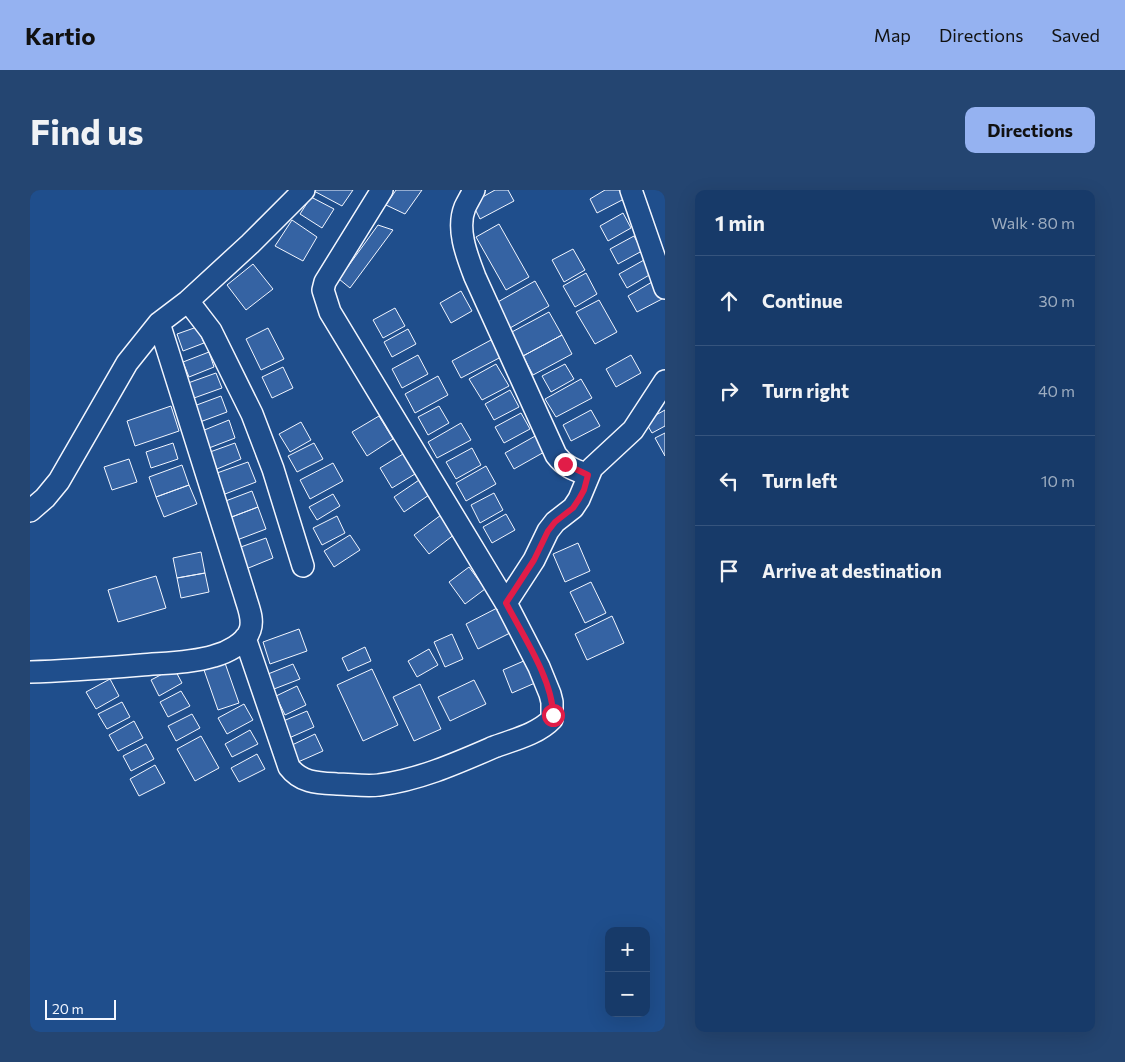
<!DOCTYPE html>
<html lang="en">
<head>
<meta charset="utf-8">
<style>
	:root { --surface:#173a69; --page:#244571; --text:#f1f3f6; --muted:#9eadc0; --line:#36547d; --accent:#95b2f1 }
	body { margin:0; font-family:Commissioner,sans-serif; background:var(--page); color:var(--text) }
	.controls { position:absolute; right:15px; bottom:15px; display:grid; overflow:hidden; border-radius:10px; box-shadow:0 5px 20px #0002 }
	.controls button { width:45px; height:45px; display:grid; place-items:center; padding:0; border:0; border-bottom:1px solid var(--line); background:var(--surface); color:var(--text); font:25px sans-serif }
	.scale { position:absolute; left:15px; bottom:12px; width:71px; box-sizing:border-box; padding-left:5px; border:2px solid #f2f6ff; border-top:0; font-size:14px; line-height:18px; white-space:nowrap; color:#f2f6ff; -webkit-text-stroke:4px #1f4e8c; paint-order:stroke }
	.stop { position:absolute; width:15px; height:15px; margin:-11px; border:4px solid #e11d48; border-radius:50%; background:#fff }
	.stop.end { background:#e11d48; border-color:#fff; box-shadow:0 1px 5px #0008 }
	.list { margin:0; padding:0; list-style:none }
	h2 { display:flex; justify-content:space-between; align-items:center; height:65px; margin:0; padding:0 20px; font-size:21px }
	h2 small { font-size:16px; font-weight:400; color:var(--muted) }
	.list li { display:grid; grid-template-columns:32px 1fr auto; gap:15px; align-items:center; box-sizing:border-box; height:90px; padding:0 20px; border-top:1px solid var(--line) }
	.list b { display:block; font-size:19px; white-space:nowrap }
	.list em { font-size:16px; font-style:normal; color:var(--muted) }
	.icon { flex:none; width:28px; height:28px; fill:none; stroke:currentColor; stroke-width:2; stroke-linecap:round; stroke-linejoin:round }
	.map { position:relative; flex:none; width:635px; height:842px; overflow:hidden; border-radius:10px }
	header { display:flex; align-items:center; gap:30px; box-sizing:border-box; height:70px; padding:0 25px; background:var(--accent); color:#111 }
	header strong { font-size:24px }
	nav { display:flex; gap:28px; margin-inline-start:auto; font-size:18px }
	.intro { display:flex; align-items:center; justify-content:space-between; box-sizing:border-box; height:120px; padding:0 30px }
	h1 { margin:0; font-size:35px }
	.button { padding:12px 22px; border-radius:10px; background:var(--accent); color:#111; font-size:18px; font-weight:700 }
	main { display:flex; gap:30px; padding:0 30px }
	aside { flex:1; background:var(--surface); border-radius:10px; box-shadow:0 5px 20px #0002 }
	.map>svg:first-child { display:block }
	.building { fill:#3563a3; stroke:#f2f6ff }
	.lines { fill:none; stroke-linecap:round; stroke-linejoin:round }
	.street-casing { stroke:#f2f6ff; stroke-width:24 }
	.street { stroke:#1f4e8c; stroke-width:21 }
	.route { stroke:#e11d48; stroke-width:6 }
</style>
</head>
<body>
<header>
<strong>Kartio</strong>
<nav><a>Map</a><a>Directions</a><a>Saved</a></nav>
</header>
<div class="intro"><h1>Find us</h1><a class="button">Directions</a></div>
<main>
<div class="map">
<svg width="635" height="842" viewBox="0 0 635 842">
	<rect width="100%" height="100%" fill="#1f4e8c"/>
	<path class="building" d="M 284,0 L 323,0 L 312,16 L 284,1 Z
		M 366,0 L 392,0 L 375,24 L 356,15 Z
		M 465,0 L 478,0 L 484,11 L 450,29 L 442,13 Z
		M 575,0 L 589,0 L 594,9 L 567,23 L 560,9 Z
		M 281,7 L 304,19 L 292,38 L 270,24 Z
		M 593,23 L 601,38 L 578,51 L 570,36 Z
		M 262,30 L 287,47 L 273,71 L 245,56 Z
		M 469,34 L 499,87 L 476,100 L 446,47 Z
		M 348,35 L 363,40 L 320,98 L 309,89 Z
		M 604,46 L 612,61 L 588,74 L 580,59 Z
		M 543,59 L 555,80 L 534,92 L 522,70 Z
		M 614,70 L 621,84 L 597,98 L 589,84 Z
		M 223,74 L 243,99 L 216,120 L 197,95 Z
		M 556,83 L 567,104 L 545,117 L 533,96 Z
		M 505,91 L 519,116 L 480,138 L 466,113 Z
		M 622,92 L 632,109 L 607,122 L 598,106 Z
		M 431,101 L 442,121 L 421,133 L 410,113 Z
		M 569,110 L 587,142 L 565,154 L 546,122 Z
		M 365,118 L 375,136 L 353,148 L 343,130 Z
		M 519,122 L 532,145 L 493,166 L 480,143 Z
		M 167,137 L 174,153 L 153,161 L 147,144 Z
		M 238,138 L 254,169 L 231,180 L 216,149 Z
		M 378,139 L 386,154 L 362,167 L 354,152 Z
		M 532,145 L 542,164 L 503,185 L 493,166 Z
		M 461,150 L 471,167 L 431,188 L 422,171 Z
		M 179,162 L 184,177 L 159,187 L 153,172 Z
		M 388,165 L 398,184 L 372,198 L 362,179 Z
		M 601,165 L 611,183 L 586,197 L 576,179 Z
		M 466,174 L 479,196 L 452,210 L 439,189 Z
		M 535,174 L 544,189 L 521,202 L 512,186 Z
		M 253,177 L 263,198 L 242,208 L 232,187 Z
		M 186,183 L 192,198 L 164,208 L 158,193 Z
		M 408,186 L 418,205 L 385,223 L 375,204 Z
		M 551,189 L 562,208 L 526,227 L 515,209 Z
		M 480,200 L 489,217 L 464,230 L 455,214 Z
		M 191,206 L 197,222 L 170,232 L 164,216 Z
		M 141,216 L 149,241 L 105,256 L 97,231 Z
		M 409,216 L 419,233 L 398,245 L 388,227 Z
		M 561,220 L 570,236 L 541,251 L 533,235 Z
		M 635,220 L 635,236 L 622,243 L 615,231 Z
		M 491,223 L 500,239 L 474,253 L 465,237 Z
		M 349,226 L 363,249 L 337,266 L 322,242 Z
		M 199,230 L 205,248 L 179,258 L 172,241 Z
		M 271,232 L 281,250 L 260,262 L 249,244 Z
		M 431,233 L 441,250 L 407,268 L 398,252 Z
		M 635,243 L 635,266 L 625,248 Z
		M 507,245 L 516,261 L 484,279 L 475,263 Z
		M 143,253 L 148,269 L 121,278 L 116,262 Z
		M 205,253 L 211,269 L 187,279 L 180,262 Z
		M 284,253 L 293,269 L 267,282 L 258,266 Z
		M 442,258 L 451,275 L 426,289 L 416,272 Z
		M 373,264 L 385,284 L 362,298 L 350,278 Z
		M 99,269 L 107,292 L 82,300 L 74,277 Z
		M 218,272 L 226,292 L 195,304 L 187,283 Z
		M 303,273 L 313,291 L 280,309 L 270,290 Z
		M 152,275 L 159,295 L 126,307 L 119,287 Z
		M 456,276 L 466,294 L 436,311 L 426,293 Z
		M 392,288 L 402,303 L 374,322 L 364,307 Z
		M 159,295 L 167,314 L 134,327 L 126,307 Z
		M 222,301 L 228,317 L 199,328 L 193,312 Z
		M 464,303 L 473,320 L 450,333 L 441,315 Z
		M 303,304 L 310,316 L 287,330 L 279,317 Z
		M 228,317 L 236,339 L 207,350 L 199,328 Z
		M 476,324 L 485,340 L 462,353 L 453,337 Z
		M 411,325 L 425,344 L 399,364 L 384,345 Z
		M 307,326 L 315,343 L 292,355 L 283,338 Z
		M 320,345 L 330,360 L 304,377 L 294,361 Z
		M 236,348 L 243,368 L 216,379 L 208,358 Z
		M 548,353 L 560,381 L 535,392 L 523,364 Z
		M 171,362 L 175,383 L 147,388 L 143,368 Z
		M 439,377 L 455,399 L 435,414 L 419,392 Z
		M 175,383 L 179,402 L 151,408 L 147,388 Z
		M 126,386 L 136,418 L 88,432 L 78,400 Z
		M 561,392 L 576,423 L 555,433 L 540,402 Z
		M 469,417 L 482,442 L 448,459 L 436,434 Z
		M 582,426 L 594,453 L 557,470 L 545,444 Z
		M 269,439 L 277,461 L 240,474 L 233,452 Z
		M 422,444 L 433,469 L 415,477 L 404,452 Z
		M 335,457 L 341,471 L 318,481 L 312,468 Z
		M 399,459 L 408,475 L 387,487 L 378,471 Z
		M 496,470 L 505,493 L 482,503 L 473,480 Z
		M 195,473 L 209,513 L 188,520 L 174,480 Z
		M 263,474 L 270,489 L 244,499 L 238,484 Z
		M 144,478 L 152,493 L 129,506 L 121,490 Z
		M 342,479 L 368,535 L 333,551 L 307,495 Z
		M 80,489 L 89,506 L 66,519 L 56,502 Z
		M 444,490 L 456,514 L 420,531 L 408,507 Z
		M 390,494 L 411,539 L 384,551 L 363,507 Z
		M 267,496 L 276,515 L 255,525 L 246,506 Z
		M 151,501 L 160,516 L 138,527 L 130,512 Z
		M 92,512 L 100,527 L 77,539 L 68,524 Z
		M 214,514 L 223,530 L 197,544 L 188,528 Z
		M 277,521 L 284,537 L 259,548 L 251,532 Z
		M 162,524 L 170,538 L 146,551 L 138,536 Z
		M 104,531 L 113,548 L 88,561 L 79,545 Z
		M 220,540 L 228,554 L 202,567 L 195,554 Z
		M 285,544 L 293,561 L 268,572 L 260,556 Z
		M 171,546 L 189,578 L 165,591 L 147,559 Z
		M 116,554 L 124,569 L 101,581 L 93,566 Z
		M 227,564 L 235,579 L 209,592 L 201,578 Z
		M 125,575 L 135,593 L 109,606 L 100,589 Z"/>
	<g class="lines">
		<defs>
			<path id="street" d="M 444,0 C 441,6 438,11 435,17 C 426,39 437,66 445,87 L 526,265 C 535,277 545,280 558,285
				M 601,0 L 635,98
				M 158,111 L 181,141 L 222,224 L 243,279 L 273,376
				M 0,321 L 15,308 L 29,291 L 97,173 L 129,133 L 158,111 L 220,54 L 274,0
				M 476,413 L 504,370 L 518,341 L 525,332 L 543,318 L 549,309 L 562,278 L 603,240 L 635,191
				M 215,448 L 259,577 C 271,593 288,593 307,594 C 320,594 336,597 349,595 C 389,590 427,573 464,557 C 483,550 508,544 522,529 L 522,512 L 520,504 L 509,477 L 476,413 L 300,122 L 293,100 L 295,92 L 352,0
				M 0,482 C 37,481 74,478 111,475 C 135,473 161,473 184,466 C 196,463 216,453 220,440 C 224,429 218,417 215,406 L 129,133"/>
		</defs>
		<use href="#street" class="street-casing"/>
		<use href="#street" class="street"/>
	</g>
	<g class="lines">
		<path class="route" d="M 523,525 C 523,490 492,444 476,413 L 504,370 L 518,341 L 525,332 L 543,318 L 549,309 L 554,300 L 558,285 L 535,274"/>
	</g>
</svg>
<div class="controls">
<button>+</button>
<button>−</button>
</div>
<div class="scale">20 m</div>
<div class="stop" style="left:523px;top:525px"></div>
<div class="stop end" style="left:535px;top:274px"></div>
</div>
<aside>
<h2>1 min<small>Walk · 80 m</small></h2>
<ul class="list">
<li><svg class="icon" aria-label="ahead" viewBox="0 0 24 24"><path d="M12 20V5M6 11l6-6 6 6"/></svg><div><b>Continue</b></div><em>30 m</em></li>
<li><svg class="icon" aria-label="right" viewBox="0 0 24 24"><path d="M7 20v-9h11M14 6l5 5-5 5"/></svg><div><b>Turn right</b></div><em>40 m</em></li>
<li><svg class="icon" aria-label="left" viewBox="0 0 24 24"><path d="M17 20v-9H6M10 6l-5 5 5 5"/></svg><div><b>Turn left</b></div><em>10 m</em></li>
<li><svg class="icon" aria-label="arrive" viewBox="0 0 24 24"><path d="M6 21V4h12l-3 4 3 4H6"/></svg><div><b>Arrive at destination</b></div></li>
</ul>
</aside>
</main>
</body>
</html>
